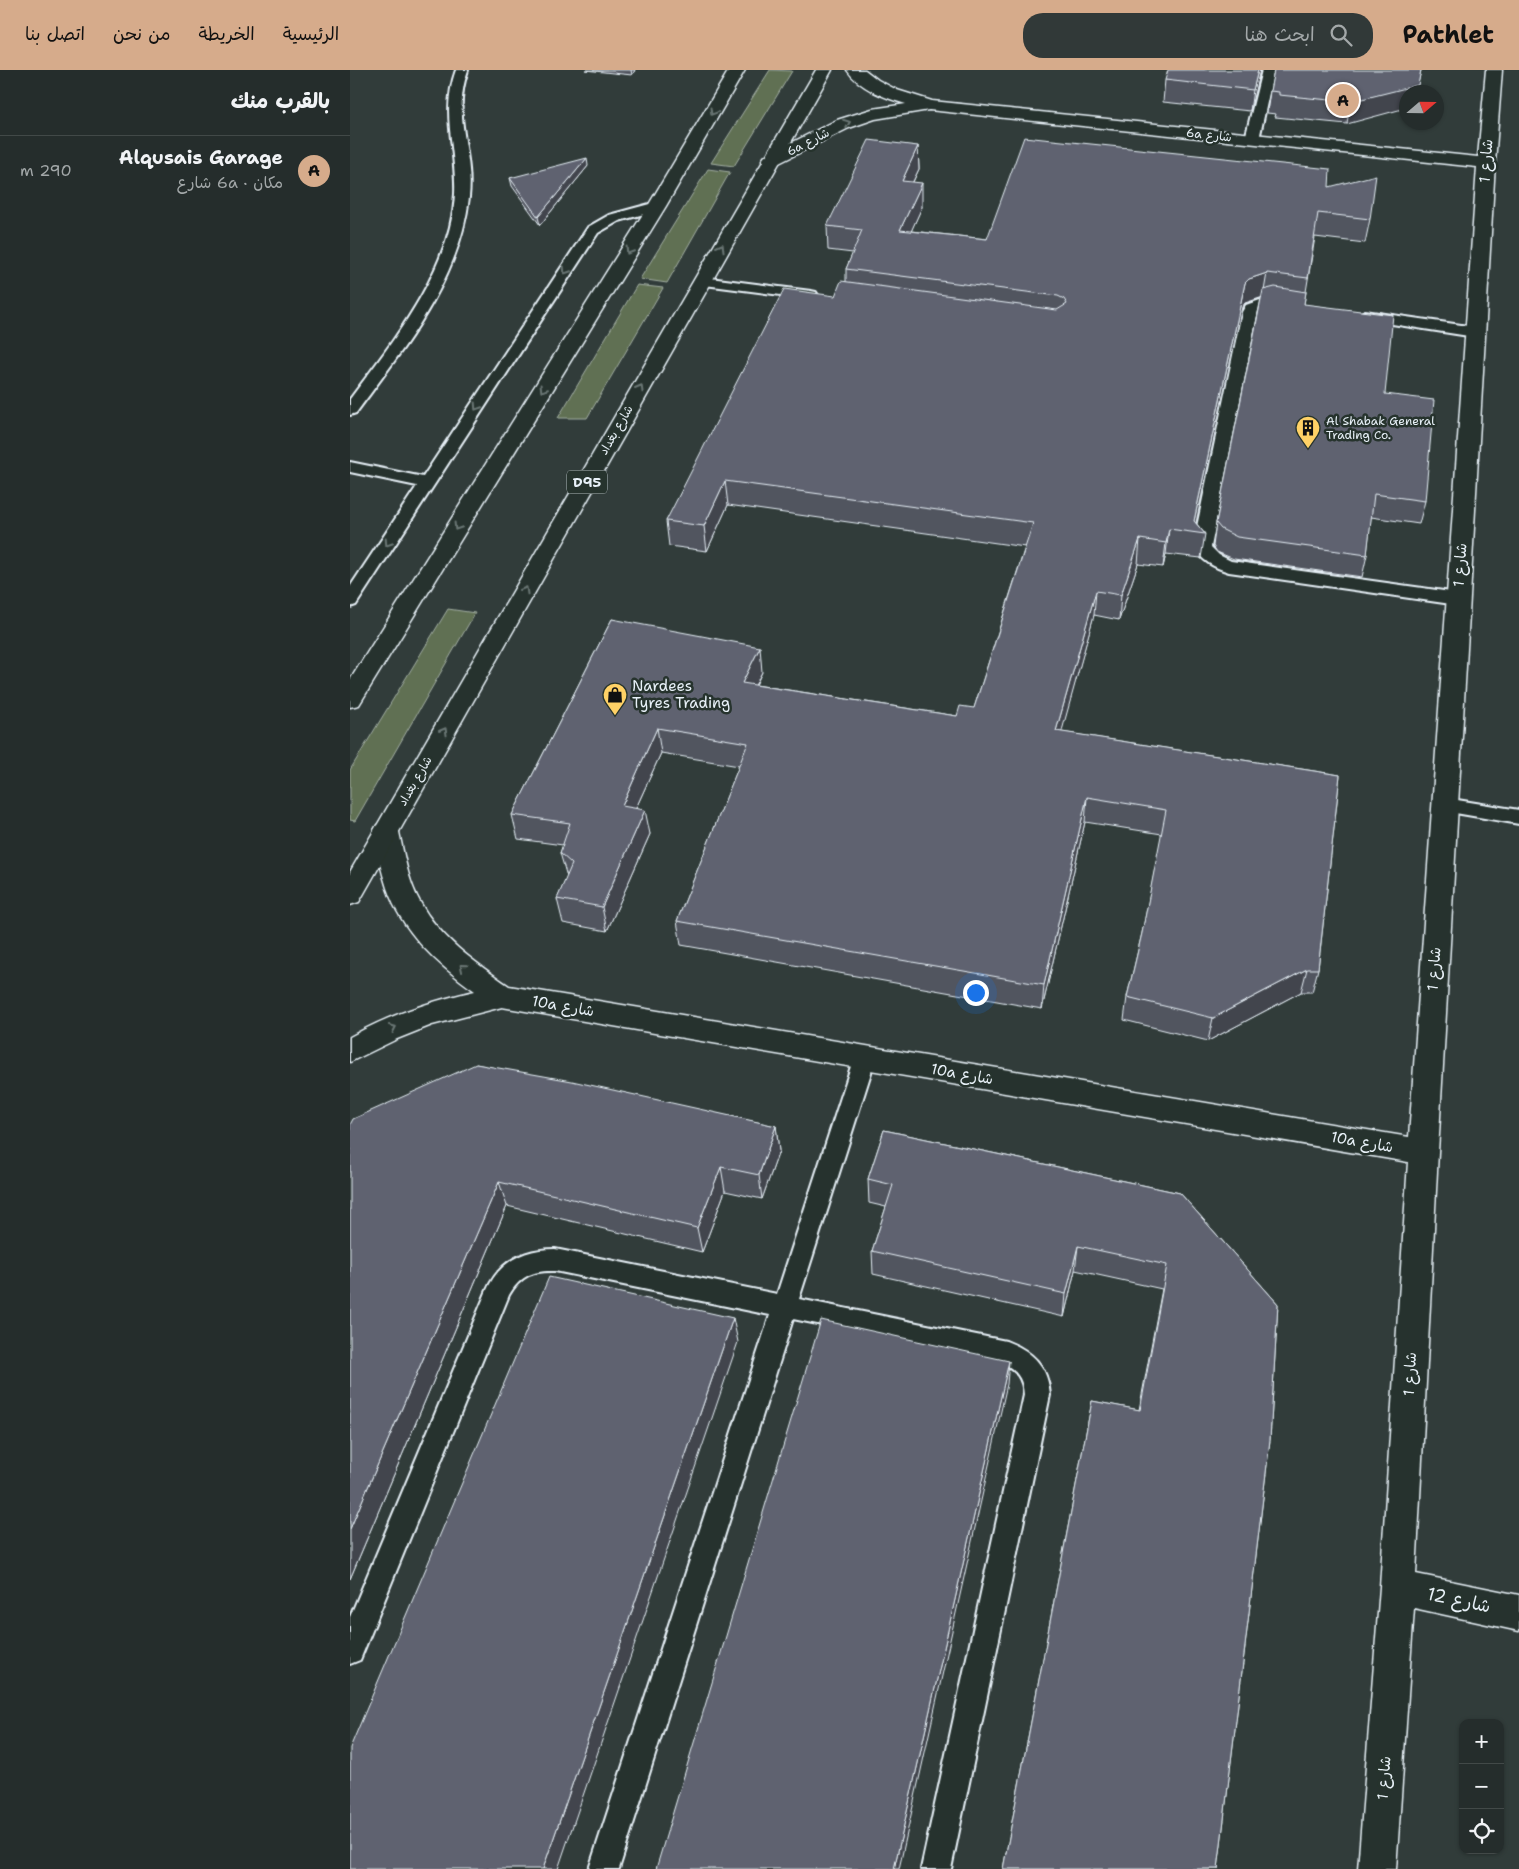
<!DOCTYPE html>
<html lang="ar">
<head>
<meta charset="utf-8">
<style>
	:root { --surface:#252d2c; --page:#313938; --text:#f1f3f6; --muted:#a3a8a9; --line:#424948; --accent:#d6ab8b }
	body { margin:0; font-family:"Shantell Sans","Playpen Sans Arabic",sans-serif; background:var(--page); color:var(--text); direction:rtl }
	.controls { position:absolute; right:15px; bottom:15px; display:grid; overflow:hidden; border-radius:10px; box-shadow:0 1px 4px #0004 }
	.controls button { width:45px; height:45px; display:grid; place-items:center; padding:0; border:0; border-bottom:1px solid var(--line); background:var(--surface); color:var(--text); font:25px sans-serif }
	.compass { position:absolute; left:1049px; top:15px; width:45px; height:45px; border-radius:50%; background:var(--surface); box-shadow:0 1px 4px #0004; rotate:70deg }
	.you { position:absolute; left:625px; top:922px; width:18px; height:18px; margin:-12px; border:4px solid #fff; border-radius:50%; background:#1a73e8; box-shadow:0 0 0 8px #1a73e833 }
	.badge { display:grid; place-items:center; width:32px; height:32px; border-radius:50%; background:var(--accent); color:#111; font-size:16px; font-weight:700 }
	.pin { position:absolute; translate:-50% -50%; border:2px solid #fff; box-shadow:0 1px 5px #0006 }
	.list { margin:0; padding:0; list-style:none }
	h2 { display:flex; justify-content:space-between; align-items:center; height:65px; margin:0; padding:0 20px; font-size:21px }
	h2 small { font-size:16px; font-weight:400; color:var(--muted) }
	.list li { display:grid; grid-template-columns:32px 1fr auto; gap:15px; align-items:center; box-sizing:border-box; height:70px; padding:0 20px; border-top:1px solid var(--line) }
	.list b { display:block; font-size:19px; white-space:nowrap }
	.list p { margin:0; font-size:16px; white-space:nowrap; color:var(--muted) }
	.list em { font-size:16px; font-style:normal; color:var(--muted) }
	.icon { flex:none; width:28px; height:28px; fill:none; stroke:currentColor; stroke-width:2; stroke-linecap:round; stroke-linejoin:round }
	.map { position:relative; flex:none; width:1169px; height:1799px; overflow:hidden; direction:ltr }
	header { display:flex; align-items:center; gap:30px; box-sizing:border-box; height:70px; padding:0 25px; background:var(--accent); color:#111 }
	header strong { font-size:24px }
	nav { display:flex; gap:28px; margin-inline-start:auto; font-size:18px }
	.search { width:350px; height:45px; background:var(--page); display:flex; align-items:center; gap:12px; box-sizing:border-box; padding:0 18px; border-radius:20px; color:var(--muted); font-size:19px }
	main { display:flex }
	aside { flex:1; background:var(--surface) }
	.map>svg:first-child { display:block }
	.green { fill:#617052; stroke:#a4b0a5 }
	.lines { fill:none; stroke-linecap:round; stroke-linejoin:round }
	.service-casing { stroke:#e8f1f8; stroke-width:4 }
	.minor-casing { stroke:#e8f1f8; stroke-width:3 }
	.primary-casing { stroke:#e8f1f8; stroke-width:3 }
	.service { fill:#26332d; fill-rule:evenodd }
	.minor { fill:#26332d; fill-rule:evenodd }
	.primary { fill:#26332d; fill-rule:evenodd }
	.wall { fill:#51545f; stroke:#e8f1f8 }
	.shaded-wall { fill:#42454e; stroke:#e8f1f8 }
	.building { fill:#5e626f; stroke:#e8f1f8 }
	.oneway { stroke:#6a7674 }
	.labels { text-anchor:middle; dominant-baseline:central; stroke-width:5; stroke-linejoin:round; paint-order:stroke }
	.far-street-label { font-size:12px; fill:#e8f1f8; stroke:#26332d }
	.far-poi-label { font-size:12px; fill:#e8f1f8; stroke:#26332d; text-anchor:start }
	.shield { fill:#26332d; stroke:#aeb8bb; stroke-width:1 }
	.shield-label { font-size:14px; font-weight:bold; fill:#e8f1f8 }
	.street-label { font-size:15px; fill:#e8f1f8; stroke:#26332d }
	.poi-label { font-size:15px; fill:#e8f1f8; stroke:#26332d; text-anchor:start }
	.near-street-label { font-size:18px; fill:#e8f1f8; stroke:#26332d }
</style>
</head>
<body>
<header>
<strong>Pathlet</strong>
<div class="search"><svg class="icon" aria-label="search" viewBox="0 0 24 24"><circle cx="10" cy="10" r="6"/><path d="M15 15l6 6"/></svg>ابحث هنا</div>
<nav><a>الرئيسية</a><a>الخريطة</a><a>من نحن</a><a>اتصل بنا</a></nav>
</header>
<main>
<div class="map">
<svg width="1169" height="1799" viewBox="0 0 1169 1799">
	<rect width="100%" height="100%" fill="#313c3a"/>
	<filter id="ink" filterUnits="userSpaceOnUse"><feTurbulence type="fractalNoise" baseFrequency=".02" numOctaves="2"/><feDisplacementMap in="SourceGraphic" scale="10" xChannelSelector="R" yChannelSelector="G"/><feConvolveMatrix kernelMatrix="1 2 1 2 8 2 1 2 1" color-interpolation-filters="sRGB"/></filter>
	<g filter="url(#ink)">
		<path class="green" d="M 420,0 L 442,1 L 384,96 L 361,93 Z
			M 358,99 L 380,102 L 317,213 L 290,209 Z
			M 287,215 L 313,218 L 237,348 L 208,348 Z
			M 98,539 L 125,543 L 5,751 L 0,750 L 0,700 Z"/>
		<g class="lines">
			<defs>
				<path id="service" d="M 106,0 L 118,0 C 101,48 124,81 119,127 C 110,210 53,279 6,343 L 0,345 L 0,329 C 43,271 101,200 105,124 C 107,80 90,44 106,0 Z
					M 912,0 L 924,0 L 909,69 L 902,73 L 895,69 Z
					M 307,132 L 312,133 L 314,136 L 312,139 L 269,151 L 248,163 L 6,535 L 0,537 L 0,517 L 67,416 L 0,402 L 0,392 L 73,407 L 238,157 L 259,145 Z
					M 352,207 L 461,221 L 466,222 L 468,225 L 466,228 L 461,229 L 347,214 L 345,211 L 347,208 Z
					M 913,229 L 942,232 L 944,235 L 942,238 C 931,241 919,236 908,241 L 861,477 L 869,485 L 881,491 L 1108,523 L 1114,525 L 1117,529 L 1114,533 L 1108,535 L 879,502 C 863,497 852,491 843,476 L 892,242 L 896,235 Z
					M 1015,241 L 1125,257 L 1130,259 L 1133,262 L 1130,265 L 1125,267 L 1010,249 L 1007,246 L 1010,243 Z
					M 1095,728 L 1169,740 L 1169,754 L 1088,740 L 1085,735 L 1088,730 Z
					M 515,978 L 523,981 L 526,987 L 449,1229 L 656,1271 C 682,1281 698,1296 700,1325 L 601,1799 L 571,1799 L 674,1325 C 673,1308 667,1301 652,1292 L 443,1249 L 269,1799 L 239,1799 L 420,1245 L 205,1201 C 183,1200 170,1206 159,1225 L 10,1590 L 0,1594 L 0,1547 L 137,1220 C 150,1191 174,1179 205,1179 L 427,1224 L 504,987 L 507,981 Z"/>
				<path id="minor" d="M 497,0 L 515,0 L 528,10 L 547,20 L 582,31 L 1128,87 L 1136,0 L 1152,0 L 1145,93 L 1088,1082 L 1066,1504 L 1169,1525 L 1169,1561 L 1064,1538 L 1046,1799 L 1008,1799 L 1030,1517 L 1058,1092 L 152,937 L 82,955 L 47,969 L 0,992 L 0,967 C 39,945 81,931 125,921 C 87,894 52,862 37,818 C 31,800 27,781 23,762 L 27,755 L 36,753 L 45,755 L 49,762 C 54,785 58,811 70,832 C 89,868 126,893 159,916 L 1059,1067 L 1127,97 L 579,40 L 525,49 L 499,58 L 427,94 L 421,95 L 415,94 L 412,90 L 415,86 L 487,50 L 522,39 L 556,34 C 535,28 510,19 497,0 Z"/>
				<path id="primary" d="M 379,0 L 395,0 L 316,136 L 9,635 L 0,637 L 0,610 L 298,136 Z
					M 466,0 L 482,0 L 9,832 L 0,835 L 0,802 Z"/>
			</defs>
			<use href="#service" class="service-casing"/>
			<use href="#minor" class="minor-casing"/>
			<use href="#primary" class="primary-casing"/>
			<use href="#service" class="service"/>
			<use href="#minor" class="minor"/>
			<use href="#primary" class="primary"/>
		</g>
		<path class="wall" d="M 235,0 L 285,0 L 282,5 Z
			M 910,0 L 900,41 L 813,32 L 815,10 Z
			M 1071,0 L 1066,22 L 1056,22 L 997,54 L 925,47 L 926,44 L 917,43 L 920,21 Z
			M 568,76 L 569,99 L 563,112 L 572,137 L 561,161 L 637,169 L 979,117 L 1020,149 L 1015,173 L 965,167 L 954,234 L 1035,324 L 1075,431 L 1069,454 L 1021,447 L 1017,485 L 1012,507 L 884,489 L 867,482 L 863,476 L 866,453 L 911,228 L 895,233 L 892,237 L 846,453 L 855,464 L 851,488 L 816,484 L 813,497 L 788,494 L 769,550 L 744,545 L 711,662 L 990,705 L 968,899 L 962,922 L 951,922 L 858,971 L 774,950 L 777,927 L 792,863 L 812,764 L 735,752 L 692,939 L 331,875 L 327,851 L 389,696 L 311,683 L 286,738 L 300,764 L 257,861 L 213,853 L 207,829 L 217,807 L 210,783 L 213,775 L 168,769 L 162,745 L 262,549 L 412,602 L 406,615 L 607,646 L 624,638 L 675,477 L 378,435 L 357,481 L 319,476 L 316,451 L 485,226 L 496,212 L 496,199 L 503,183 L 478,180 L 477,156 Z
			M 238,96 L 190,155 L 162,116 L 160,108 Z
			M 126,994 L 426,1056 L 429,1081 L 412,1129 L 375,1121 L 352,1182 L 157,1136 L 0,1509 Z
			M 534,1060 L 830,1123 L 928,1234 L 920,1370 L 868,1799 L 653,1799 L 742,1331 L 789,1340 L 812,1219 L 725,1200 L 714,1247 L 523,1204 L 522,1181 L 536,1137 L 519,1133 L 518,1109 Z"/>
		<path class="shaded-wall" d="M 281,0 L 285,0 L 282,5 Z
			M 908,0 L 910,0 L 900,41 L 903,20 Z
			M 1071,0 L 1066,22 L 1056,22 L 1056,38 L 997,54 L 1000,32 Z
			M 568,76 L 569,99 L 552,134 L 552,111 Z
			M 237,88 L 238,96 L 190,155 L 188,147 Z
			M 572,113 L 572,137 L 551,184 L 550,160 Z
			M 917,203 L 913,227 L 895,233 L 892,237 L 844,462 L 844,451 L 895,213 L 899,209 Z
			M 375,411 L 378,435 L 357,481 L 354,456 Z
			M 819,459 L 816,484 L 813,497 L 816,473 Z
			M 790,469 L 788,494 L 769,550 L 771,525 Z
			M 746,521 L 744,545 L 705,686 L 706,661 Z
			M 410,577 L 412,602 L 394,637 L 392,613 Z
			M 307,658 L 311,683 L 276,760 L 272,736 Z
			M 737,727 L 735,752 L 692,939 L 694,915 Z
			M 295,740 L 300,764 L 257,861 L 252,837 Z
			M 957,899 L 951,922 L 858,971 L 863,948 Z
			M 426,1056 L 429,1081 L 412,1129 L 409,1105 Z
			M 371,1097 L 375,1121 L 352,1182 L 347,1158 Z
			M 149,1112 L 157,1136 L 0,1509 L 0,1459 Z
			M 728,1176 L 725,1200 L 714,1247 L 716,1224 Z
			M 383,1248 L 388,1272 L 208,1799 L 193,1799 Z
			M 659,1291 L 657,1314 L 549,1799 L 544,1799 Z"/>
		<path class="building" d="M 818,0 L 908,0 L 903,20 L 815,10 Z
			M 924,0 L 1071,0 L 1068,15 L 1000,32 L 929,25 L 929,22 L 920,21 Z
			M 674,67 L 980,99 L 979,117 L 1026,105 L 1020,149 L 968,143 L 958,208 L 917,203 L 899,209 L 895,213 L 844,451 L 855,464 L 819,459 L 816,473 L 790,469 L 771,525 L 746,521 L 706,661 L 990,705 L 968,899 L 957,899 L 863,948 L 777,927 L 792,863 L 816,740 L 737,727 L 694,915 L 327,851 L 398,673 L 307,658 L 272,736 L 295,740 L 252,837 L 207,829 L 222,794 L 210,783 L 220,753 L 162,745 L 262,549 L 410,577 L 392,613 L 607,646 L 610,636 L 624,638 L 683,453 L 375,411 L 354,456 L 316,451 L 434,219 L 485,226 L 491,211 L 707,240 L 717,234 L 714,229 L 708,226 L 496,199 L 512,160 L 477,156 L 519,70 L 568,76 L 552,111 L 572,113 L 550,160 L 637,169 Z
			M 237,88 L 188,147 L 160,108 Z
			M 925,217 L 956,222 L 954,234 L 1043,245 L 1035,324 L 1084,330 L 1075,431 L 1024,424 L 1017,485 L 887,467 L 871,459 L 866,453 L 913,220 Z
			M 126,994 L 222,1011 L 426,1056 L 409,1105 L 371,1097 L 347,1158 L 149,1112 L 0,1459 L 0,1055 L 3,1049 Z
			M 534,1060 L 830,1123 L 928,1234 L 920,1370 L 868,1799 L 653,1799 L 742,1331 L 790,1340 L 817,1195 L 728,1176 L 716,1224 L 522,1181 L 543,1115 L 518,1109 Z
			M 199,1207 L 383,1248 L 193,1799 L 0,1799 L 0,1678 Z
			M 471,1250 L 659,1291 L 544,1799 L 306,1799 Z"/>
		<defs><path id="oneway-chevron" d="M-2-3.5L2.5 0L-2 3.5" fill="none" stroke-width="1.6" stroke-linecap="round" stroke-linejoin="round" transform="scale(1.25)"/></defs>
		<g class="oneway">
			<use href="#oneway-chevron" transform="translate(363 42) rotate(121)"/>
			<use href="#oneway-chevron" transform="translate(497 53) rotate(-21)"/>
			<use href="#oneway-chevron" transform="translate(371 177) rotate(-60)"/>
			<use href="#oneway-chevron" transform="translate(279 181) rotate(122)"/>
			<use href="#oneway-chevron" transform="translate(216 201) rotate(123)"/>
			<use href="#oneway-chevron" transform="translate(290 318) rotate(-60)"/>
			<use href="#oneway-chevron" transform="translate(193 319) rotate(122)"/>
			<use href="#oneway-chevron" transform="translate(127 337) rotate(123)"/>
			<use href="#oneway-chevron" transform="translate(107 457) rotate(122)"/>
			<use href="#oneway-chevron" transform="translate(38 473) rotate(123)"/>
			<use href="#oneway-chevron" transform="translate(175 520) rotate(-60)"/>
			<use href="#oneway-chevron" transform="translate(94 661) rotate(-60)"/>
			<use href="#oneway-chevron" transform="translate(113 897) rotate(-140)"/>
			<use href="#oneway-chevron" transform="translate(43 958) rotate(-25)"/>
		</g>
	</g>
	<defs>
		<symbol id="building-pin" viewBox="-11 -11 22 30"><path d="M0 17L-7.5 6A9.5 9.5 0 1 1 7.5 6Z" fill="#ffd166" stroke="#26332d"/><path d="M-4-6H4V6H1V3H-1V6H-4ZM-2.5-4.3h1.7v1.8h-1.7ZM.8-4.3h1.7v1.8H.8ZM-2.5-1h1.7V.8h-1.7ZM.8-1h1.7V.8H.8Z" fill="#111"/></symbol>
		<symbol id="shop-pin" viewBox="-11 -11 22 30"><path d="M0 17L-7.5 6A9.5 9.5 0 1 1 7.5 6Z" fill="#ffd166" stroke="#26332d"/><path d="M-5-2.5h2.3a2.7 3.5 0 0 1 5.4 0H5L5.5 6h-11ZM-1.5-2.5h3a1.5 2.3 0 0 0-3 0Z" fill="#111"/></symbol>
	</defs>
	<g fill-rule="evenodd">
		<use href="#building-pin" x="944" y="344" width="28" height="38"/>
		<use href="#shop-pin" x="251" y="611" width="28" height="38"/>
	</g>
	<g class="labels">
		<g class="far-street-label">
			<text transform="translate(859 65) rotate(6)">6a شارع</text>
			<text transform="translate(458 72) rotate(-27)">6a شارع</text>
			<text transform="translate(266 360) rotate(-60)">شارع بغداد</text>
			<text transform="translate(65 711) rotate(-60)">شارع بغداد</text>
		</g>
		<g class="far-poi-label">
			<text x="976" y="351">Al Shabak General<tspan x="976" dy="14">Trading Co.</tspan></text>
		</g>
		<rect class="shield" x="217" y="400.5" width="40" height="23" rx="4"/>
		<g class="shield-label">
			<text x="237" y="412">D95</text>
		</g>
		<g class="street-label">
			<text transform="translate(1136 91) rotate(-86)">شارع 1</text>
			<text transform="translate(1110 495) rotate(-86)">شارع 1</text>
			<text transform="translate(1084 899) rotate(-86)">شارع 1</text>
			<text transform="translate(213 936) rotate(10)">10a شارع</text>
			<text transform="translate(612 1004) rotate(10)">10a شارع</text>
			<text transform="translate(1012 1072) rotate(10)">10a شارع</text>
			<text transform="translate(1060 1304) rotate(-87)">شارع 1</text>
			<text transform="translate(1034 1708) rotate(-86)">شارع 1</text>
		</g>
		<g class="poi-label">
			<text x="282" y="616">Nardees<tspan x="282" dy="17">Tyres Trading</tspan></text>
		</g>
		<g class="near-street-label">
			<text transform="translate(1109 1530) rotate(12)">شارع 12</text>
		</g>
	</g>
</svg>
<div class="controls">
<button>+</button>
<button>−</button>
<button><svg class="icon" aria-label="locate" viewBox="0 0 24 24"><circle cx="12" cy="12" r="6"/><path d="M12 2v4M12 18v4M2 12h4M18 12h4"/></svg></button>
</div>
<svg class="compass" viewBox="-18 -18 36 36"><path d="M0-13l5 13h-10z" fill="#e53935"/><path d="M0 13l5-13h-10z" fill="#a3a8a9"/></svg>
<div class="you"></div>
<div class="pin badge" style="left:993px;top:30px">A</div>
</div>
<aside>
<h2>بالقرب منك<small></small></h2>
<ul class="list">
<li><span class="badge">A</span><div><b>Alqusais Garage</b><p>مكان · 6a شارع</p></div><em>290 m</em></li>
</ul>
</aside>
</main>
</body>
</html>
